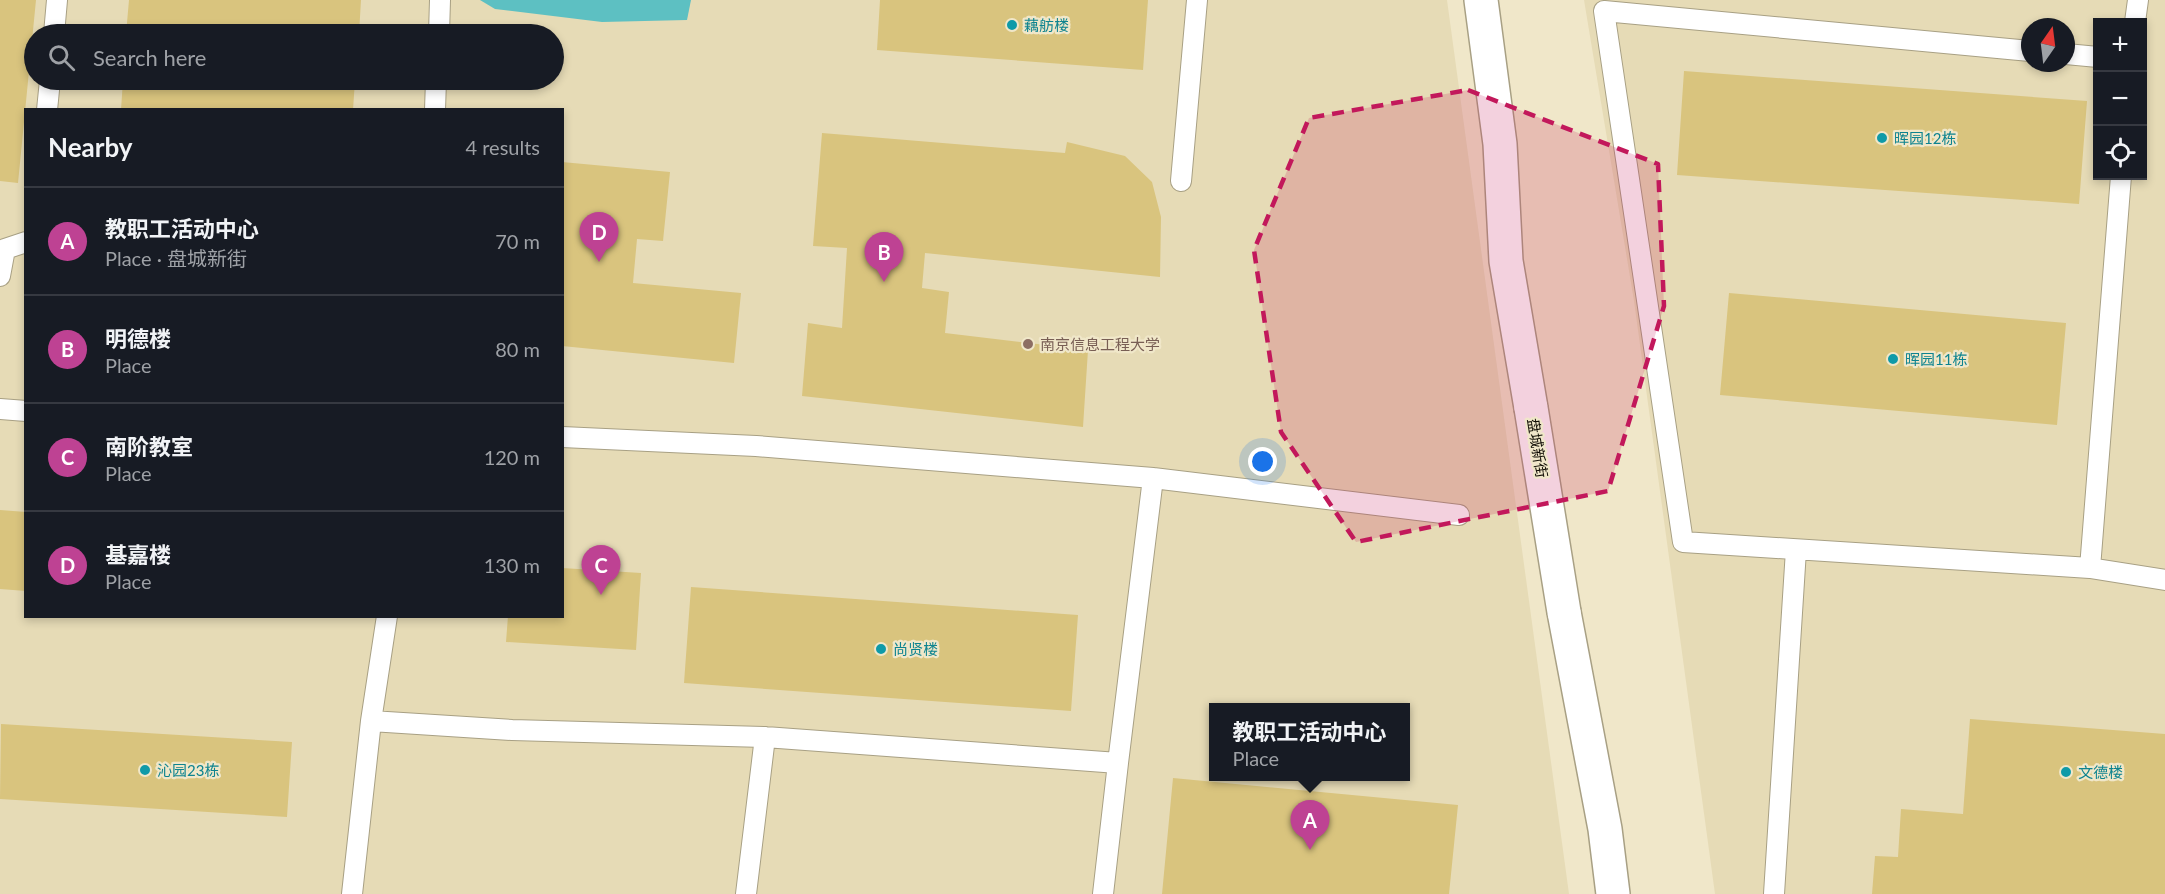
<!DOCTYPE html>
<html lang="en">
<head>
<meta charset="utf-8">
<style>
	:root { --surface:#171b24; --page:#242831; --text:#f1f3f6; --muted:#9ea1a6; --line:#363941; --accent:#be4293 }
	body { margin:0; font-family:Lato,"Noto Sans SC",sans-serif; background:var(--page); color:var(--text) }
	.controls { position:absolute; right:18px; top:18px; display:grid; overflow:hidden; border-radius:0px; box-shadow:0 3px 9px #0003 }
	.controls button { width:54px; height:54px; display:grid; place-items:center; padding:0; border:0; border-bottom:2px solid var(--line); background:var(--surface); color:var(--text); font:30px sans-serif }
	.compass { position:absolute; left:2021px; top:18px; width:54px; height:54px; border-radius:50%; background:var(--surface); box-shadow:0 3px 9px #0003; rotate:14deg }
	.you { position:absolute; left:1263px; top:462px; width:21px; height:21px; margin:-15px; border:4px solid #fff; border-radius:50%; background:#1a73e8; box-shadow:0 0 0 9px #1a73e833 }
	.badge { display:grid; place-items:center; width:39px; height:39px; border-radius:50%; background:var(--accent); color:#fff; font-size:20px; font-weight:700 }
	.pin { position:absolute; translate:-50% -50px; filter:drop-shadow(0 2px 3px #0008) }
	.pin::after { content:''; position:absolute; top:32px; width:21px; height:18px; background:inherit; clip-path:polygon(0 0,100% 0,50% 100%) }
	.popup { position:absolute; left:1209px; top:703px; width:201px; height:78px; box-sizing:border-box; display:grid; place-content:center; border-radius:0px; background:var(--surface); filter:drop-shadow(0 2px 4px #0005); font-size:20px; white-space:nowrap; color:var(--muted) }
	.popup b { font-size:22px; color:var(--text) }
	.popup::after { content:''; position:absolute; left:50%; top:100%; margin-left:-12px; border:12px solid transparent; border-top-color:var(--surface) }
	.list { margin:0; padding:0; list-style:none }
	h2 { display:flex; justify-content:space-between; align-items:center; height:78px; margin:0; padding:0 24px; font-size:26px }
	h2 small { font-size:20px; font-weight:400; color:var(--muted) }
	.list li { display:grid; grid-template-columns:39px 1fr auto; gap:18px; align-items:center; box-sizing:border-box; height:108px; padding:0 24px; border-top:2px solid var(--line) }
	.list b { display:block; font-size:22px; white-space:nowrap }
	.list p { margin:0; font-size:20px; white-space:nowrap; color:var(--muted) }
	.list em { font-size:20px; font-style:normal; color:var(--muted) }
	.icon { flex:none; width:33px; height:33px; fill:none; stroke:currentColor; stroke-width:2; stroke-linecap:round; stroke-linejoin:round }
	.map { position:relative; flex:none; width:2165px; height:894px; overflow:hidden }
	.search { position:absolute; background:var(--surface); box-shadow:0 3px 9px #0003; left:24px; top:24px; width:540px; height:66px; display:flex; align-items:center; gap:15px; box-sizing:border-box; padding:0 21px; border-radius:33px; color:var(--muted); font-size:22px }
	.panel { position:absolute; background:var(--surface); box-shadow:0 3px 9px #0003; left:24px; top:108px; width:540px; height:510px; border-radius:0px }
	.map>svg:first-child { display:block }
	.built { fill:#e6dbb6; fill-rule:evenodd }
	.water { fill:#5dc0c2 }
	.building { fill:#d9c47e }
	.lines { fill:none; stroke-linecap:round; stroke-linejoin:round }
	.lane-casing { stroke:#a8a084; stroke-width:22 }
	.secondary-casing { stroke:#a8a084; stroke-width:36 }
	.lane { stroke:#fff; stroke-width:20 }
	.secondary { stroke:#fff; stroke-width:33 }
	.secondary-bridge-casing { stroke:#a8a084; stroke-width:36; stroke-linecap:butt }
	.secondary-bridge { stroke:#fff; stroke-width:33 }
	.marked { fill:#c2185b; fill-opacity:0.2; stroke:#c2185b; stroke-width:4.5; stroke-dasharray:12 8; stroke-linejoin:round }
	.culture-dot { fill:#0f9aa8; stroke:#f0e7c9; stroke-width:2 }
	.education-dot { fill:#8d6e63; stroke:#f0e7c9; stroke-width:2 }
	.labels { text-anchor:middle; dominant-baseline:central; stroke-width:4.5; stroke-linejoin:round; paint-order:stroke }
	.culture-label { font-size:15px; fill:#0d838f; stroke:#f0e7c9; text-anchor:start }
	.education-label { font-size:15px; fill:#785e54; stroke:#f0e7c9; text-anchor:start }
	.street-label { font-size:15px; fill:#110e05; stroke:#f0e7c9 }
</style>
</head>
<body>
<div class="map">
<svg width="2165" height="894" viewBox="0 0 2165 894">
	<rect width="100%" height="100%" fill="#f0e7c9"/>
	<path class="built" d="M 0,0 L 1447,0 L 1569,894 L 0,894 ZM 34,34 L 554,34 L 554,80 L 34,80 ZM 26,110 L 562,110 L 562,616 L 26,616 ZM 1214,708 L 1406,708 L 1406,776 L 1214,776 Z
		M 1584,0 L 2165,0 L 2165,894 L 1715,894 L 1634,301 ZM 2098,22 L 2142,22 L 2142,176 L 2098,176 ZM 2030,27 L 2066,27 L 2066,63 L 2030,63 Z"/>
	<path class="water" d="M 480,0 L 691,0 L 687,20 L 602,22 L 495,9 Z"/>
	<path class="building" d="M 0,0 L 36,0 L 18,183 L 0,181 Z
		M 129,0 L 361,0 L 359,34 L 126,34 Z
		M 880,0 L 1148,0 L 1143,70 L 877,50 Z
		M 1684,71 L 2087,101 L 2079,204 L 1677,175 Z
		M 123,80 L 355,80 L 353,110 L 121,110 Z
		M 822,133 L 1065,153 L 1067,142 L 1125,156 L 1152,182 L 1161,217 L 1160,277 L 925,253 L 922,288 L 949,292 L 945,333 L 1088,350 L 1083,427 L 802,396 L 808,323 L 842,328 L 847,248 L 813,246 Z
		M 562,162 L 670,172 L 663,241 L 637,239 L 633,283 L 741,293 L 734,363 L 562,346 Z
		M 1729,293 L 2066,323 L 2057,425 L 1720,395 Z
		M 0,510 L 26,512 L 26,591 L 0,589 Z
		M 562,568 L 641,573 L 636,650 L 506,642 L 508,616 L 562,616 Z
		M 691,587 L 1078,615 L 1071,711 L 684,683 Z
		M 1970,719 L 2165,734 L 2165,894 L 1872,894 L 1875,856 L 1898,857 L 1901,809 L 1963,814 Z
		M 1,724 L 292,742 L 287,817 L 0,799 Z
		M 1173,778 L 1458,805 L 1449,894 L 1162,894 Z"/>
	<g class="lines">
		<defs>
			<path id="lane" d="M 2135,22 L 2138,0
				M 54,34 L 57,0
				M 439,34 L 440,0
				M 2030,51 L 1604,11 L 1683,542 L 2090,568 L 2165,580
				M 2066,54 L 2098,57
				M 47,110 L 50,80
				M 435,110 L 436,80
				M 1181,181 L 1197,0
				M 0,276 L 5,249 L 26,242
				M 0,409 L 26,411
				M 562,437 L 756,446 L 1153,478 L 1459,515
				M 2090,568 L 2121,176
				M 371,721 L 387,616
				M 352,894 L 371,721 L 512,730 L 765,737 L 1118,763 L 1153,478
				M 746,894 L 765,737
				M 1103,894 L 1118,763
				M 1774,894 L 1796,550"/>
			<path id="secondary" d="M 1481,0 L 1500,144 L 1506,261 L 1531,408
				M 1564,612 L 1605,829 L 1613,894"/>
		</defs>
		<use href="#lane" class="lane-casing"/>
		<use href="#secondary" class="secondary-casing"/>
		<use href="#lane" class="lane"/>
		<use href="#secondary" class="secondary"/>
		<defs>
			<path id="secondary-bridge" d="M 1531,408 L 1564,612"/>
		</defs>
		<use href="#secondary-bridge" class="secondary-bridge-casing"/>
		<use href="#secondary-bridge" class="secondary-bridge"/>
	</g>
	<path class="marked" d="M 1468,90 L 1658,164 L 1664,306 L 1608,491 L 1356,542 L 1281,432 L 1254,250 L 1309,118 Z"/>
	<g class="culture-dot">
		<circle cx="1012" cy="25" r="6"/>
		<circle cx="1882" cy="138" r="6"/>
		<circle cx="1893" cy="359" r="6"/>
		<circle cx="881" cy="649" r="6"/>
		<circle cx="145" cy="770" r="6"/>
		<circle cx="2066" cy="772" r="6"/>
	</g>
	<circle class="education-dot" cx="1028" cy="344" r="6"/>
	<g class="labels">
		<g class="culture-label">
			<text x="1024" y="25">藕舫楼</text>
			<text x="1894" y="138">晖园12栋</text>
			<text x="1905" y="359">晖园11栋</text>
			<text x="893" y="649">尚贤楼</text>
			<text x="157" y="770">沁园23栋</text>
			<text x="2078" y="772">文德楼</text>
		</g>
		<g class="education-label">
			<text x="1040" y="344">南京信息工程大学</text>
		</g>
		<g class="street-label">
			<text transform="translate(1538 448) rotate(81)">盘城新街</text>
		</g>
	</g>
</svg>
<div class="controls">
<button>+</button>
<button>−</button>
<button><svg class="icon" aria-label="locate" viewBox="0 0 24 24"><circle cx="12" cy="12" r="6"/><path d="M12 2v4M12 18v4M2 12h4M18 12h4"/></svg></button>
</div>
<svg class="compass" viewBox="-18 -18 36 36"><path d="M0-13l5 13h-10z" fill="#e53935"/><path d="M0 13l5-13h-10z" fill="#9ea1a6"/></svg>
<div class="you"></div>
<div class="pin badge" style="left:1310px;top:850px">A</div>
<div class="popup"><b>教职工活动中心</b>Place</div>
<div class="pin badge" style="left:884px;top:282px">B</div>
<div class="pin badge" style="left:601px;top:595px">C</div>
<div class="pin badge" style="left:599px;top:262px">D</div>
<div class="search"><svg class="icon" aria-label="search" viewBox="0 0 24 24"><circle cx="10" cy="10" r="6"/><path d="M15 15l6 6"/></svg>Search here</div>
<section class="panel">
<h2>Nearby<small>4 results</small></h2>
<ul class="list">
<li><span class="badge">A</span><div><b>教职工活动中心</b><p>Place · 盘城新街</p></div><em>70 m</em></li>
<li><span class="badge">B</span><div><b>明德楼</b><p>Place</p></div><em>80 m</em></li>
<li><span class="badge">C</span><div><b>南阶教室</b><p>Place</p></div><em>120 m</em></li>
<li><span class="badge">D</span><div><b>基嘉楼</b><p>Place</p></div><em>130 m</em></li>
</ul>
</section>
</div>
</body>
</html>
